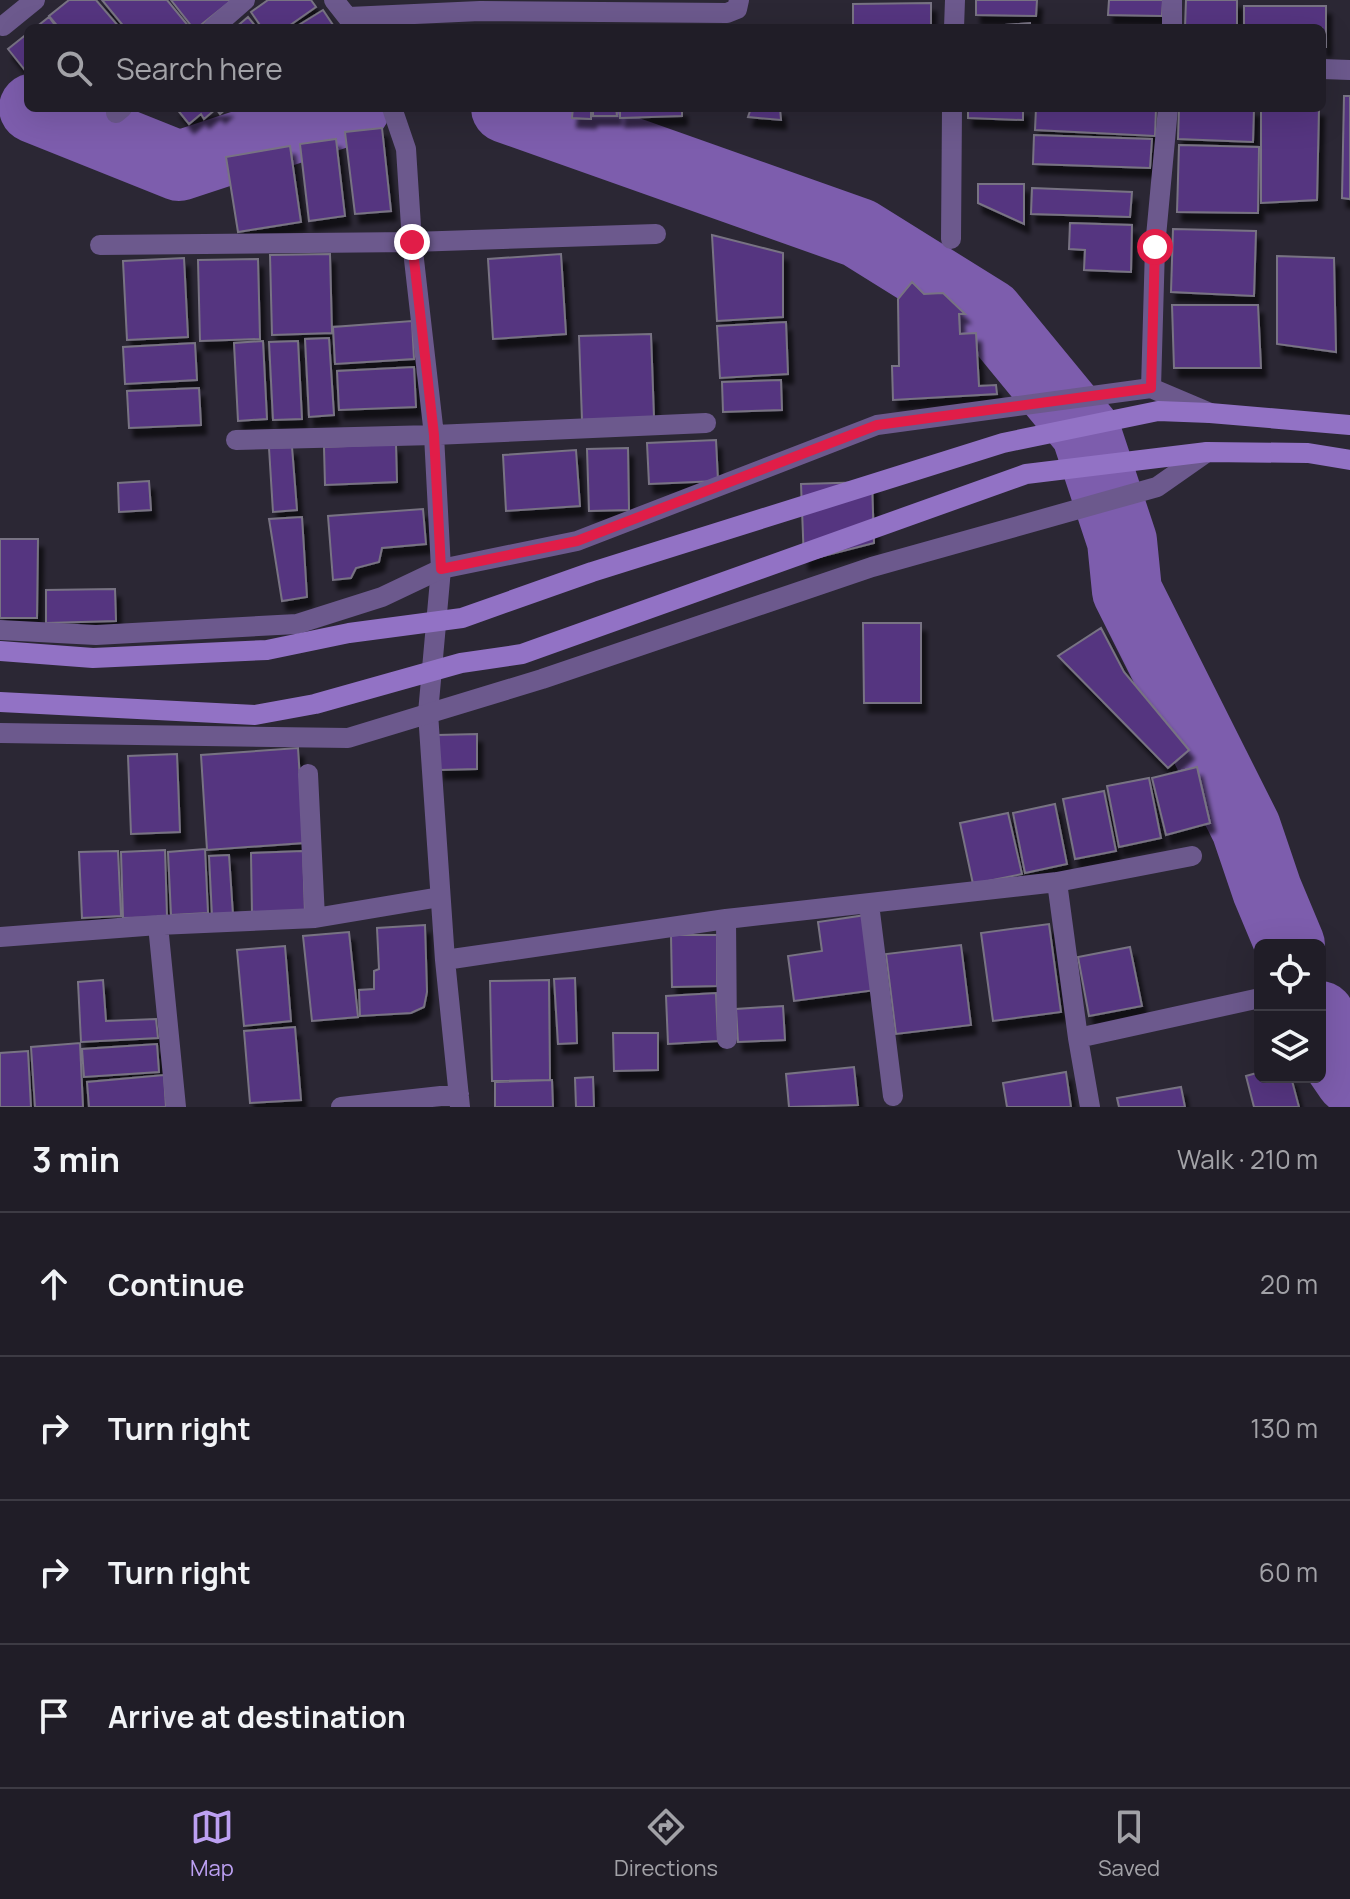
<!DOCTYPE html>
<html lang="en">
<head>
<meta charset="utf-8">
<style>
	:root { --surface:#201d27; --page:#28262f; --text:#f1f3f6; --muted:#a2a2a7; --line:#3d3b44; --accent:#bca0f2 }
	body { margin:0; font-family:Manrope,sans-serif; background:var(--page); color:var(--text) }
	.controls { position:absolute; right:24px; bottom:24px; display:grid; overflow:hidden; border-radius:12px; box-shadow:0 8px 32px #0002 }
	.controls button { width:72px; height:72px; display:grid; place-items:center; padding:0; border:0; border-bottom:2px solid var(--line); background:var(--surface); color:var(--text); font:40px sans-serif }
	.stop { position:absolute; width:24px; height:24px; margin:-18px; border:6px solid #e11d48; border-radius:50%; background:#fff }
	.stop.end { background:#e11d48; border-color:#fff; box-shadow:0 2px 8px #0008 }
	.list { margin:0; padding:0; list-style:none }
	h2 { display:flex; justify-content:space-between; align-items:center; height:104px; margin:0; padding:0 32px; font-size:34px }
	h2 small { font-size:26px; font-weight:400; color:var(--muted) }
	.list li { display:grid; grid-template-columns:52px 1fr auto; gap:24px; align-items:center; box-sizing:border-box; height:144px; padding:0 32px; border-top:2px solid var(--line) }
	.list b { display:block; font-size:30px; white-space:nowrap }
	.list em { font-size:26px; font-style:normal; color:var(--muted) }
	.icon { flex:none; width:44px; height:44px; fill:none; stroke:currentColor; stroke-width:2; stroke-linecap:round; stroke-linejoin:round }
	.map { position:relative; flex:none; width:1350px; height:1107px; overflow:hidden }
	.search { position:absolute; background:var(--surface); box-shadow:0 8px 32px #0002; left:24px; right:24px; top:24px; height:88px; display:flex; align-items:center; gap:20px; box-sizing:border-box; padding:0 28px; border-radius:12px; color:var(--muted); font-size:30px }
	.sheet { height:680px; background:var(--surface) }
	nav { display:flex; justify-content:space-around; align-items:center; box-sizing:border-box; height:112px; border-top:2px solid var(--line); background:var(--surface); font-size:22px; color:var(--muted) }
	nav a { display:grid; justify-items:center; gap:4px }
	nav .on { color:var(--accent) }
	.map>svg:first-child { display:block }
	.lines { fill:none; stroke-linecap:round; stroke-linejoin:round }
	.river { stroke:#7d5dad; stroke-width:70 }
	.building { fill:#553480; stroke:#787383; stroke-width:2; filter:url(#shadow) }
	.minor { stroke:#6c598d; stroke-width:20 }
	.tertiary { stroke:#6c598d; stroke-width:20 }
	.secondary { stroke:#9272c5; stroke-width:20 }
	.route { stroke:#e11d48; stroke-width:10 }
</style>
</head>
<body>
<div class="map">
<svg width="1350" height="1107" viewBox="0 0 1350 1107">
	<defs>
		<filter id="shadow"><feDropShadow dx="5" dy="9" stdDeviation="2" flood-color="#0009"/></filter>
	</defs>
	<rect width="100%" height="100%" fill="#2b2734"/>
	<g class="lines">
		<path class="river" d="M 34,108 L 179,166 L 355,108
			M 506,108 L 859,233 L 989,314 L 1086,432 L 1122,541 L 1127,591 L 1246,828 L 1267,890 L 1290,945
			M 1320,1016 L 1339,1063 L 1350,1079"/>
	</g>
	<path class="building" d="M 69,0 L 96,0 L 120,28 L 59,28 L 49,16 Z
		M 102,0 L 167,0 L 190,28 L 125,28 Z
		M 171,0 L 232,0 L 197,28 L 193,28 Z
		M 268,0 L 311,0 L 316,7 L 286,28 L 262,28 L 251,12 Z
		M 976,0 L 1037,0 L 1036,16 L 976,15 Z
		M 1109,0 L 1163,0 L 1162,16 L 1108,15 Z
		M 1186,0 L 1237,0 L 1237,28 L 1185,28 Z
		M 931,3 L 931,28 L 853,28 L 853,4 Z
		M 1244,6 L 1326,6 L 1326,47 L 1322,47 L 1322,28 L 1244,28 Z
		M 323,10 L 335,28 L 294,28 Z
		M 49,17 L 57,28 L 35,28 Z
		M 248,17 L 257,28 L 235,28 Z
		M 1030,23 L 1030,28 L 969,28 Z
		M 28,33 L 28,74 L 8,49 Z
		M 1344,96 L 1350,96 L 1350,199 L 1342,198 Z
		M 176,108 L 227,108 L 220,114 L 216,109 L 204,119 L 201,114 L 189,124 Z
		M 573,108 L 591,108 L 591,119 L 572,118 Z
		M 593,108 L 616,108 L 617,116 L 593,116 Z
		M 620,108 L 682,108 L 682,116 L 620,118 Z
		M 751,108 L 780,108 L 781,120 L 748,117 Z
		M 968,108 L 1023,108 L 1023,120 L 968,118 Z
		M 1036,108 L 1156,108 L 1155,136 L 1035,130 Z
		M 1179,108 L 1254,108 L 1253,142 L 1178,139 Z
		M 1261,108 L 1319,108 L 1317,200 L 1261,203 Z
		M 382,128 L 391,211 L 355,214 L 345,132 Z
		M 1034,135 L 1152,139 L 1150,168 L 1033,164 Z
		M 336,139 L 345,216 L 309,221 L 300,144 Z
		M 1179,145 L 1259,147 L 1258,213 L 1177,212 Z
		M 290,146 L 301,222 L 238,232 L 226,157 Z
		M 978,184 L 1024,184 L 1024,224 L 978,203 Z
		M 1032,188 L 1132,192 L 1130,217 L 1031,214 Z
		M 1070,223 L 1132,225 L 1131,272 L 1084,270 L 1085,250 L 1069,249 Z
		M 1173,229 L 1256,231 L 1254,296 L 1171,292 Z
		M 712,235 L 783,253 L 783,317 L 717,321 Z
		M 330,254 L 332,333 L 272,335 L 270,255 Z
		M 561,254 L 566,334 L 493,339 L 488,259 Z
		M 1277,256 L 1334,258 L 1336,352 L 1277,344 Z
		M 184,258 L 188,337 L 127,340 L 123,261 Z
		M 258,259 L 260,339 L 200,341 L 198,260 Z
		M 912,282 L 924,294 L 943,293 L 965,314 L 959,314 L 960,334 L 976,333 L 979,386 L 996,385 L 997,394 L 893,400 L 892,366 L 899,366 L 898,299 Z
		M 1172,305 L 1258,305 L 1261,368 L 1174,368 Z
		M 412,321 L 414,359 L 335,364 L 333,327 Z
		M 786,322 L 788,374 L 720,378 L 717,326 Z
		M 651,334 L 654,418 L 582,420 L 579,336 Z
		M 329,338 L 334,415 L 309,417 L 305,339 Z
		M 263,341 L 267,419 L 238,421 L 234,343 Z
		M 298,341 L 302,419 L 273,420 L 269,342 Z
		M 195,343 L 197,380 L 125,384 L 123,347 Z
		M 414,367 L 416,407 L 339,410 L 337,371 Z
		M 781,380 L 782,410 L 723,412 L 722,382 Z
		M 199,388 L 201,425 L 129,428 L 127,391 Z
		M 716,440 L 718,481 L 649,484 L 647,443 Z
		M 396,444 L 397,482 L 325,485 L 324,447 Z
		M 292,447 L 297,510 L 273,512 L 269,448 Z
		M 628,448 L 629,510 L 589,511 L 587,449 Z
		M 576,450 L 580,506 L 506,511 L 503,455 Z
		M 149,481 L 151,510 L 119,512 L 118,483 Z
		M 872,482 L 874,543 L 804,561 L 801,484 Z
		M 423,509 L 426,544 L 382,548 L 379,562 L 356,568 L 351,578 L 333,580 L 328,516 Z
		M 302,517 L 307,597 L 282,601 L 269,519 Z
		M 0,539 L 38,539 L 37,618 L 0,618 Z
		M 115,589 L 116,621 L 46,623 L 46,590 Z
		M 863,623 L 921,623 L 921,703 L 864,703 Z
		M 1101,628 L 1124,672 L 1189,750 L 1168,768 L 1058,656 Z
		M 477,734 L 477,769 L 439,770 L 438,735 Z
		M 298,748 L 304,843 L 207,850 L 201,755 Z
		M 177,754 L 180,832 L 131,834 L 128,756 Z
		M 1197,767 L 1210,823 L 1166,835 L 1152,778 Z
		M 1149,778 L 1161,838 L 1119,847 L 1107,786 Z
		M 1104,791 L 1116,851 L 1075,859 L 1063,799 Z
		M 1055,804 L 1067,864 L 1025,873 L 1013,813 Z
		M 1008,813 L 1022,874 L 973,884 L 960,823 Z
		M 205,849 L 208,913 L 171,915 L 168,852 Z
		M 165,850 L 167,917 L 123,918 L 121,852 Z
		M 118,851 L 121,916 L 82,918 L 79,852 Z
		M 303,851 L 305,913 L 252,914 L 251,853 Z
		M 229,855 L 233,915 L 212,916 L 209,856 Z
		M 866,915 L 876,990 L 794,1001 L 788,956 L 822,951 L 818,922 Z
		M 1049,924 L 1061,1012 L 993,1021 L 981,933 Z
		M 425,925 L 427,992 L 424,1007 L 411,1013 L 360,1016 L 359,990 L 374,989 L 374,971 L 379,969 L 377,928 Z
		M 349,932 L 358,1017 L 312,1021 L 303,936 Z
		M 671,935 L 717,935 L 717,986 L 672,987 Z
		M 961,945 L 971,1025 L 896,1034 L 886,954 Z
		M 285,946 L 291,1021 L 244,1026 L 237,950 Z
		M 1130,947 L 1142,1006 L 1089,1016 L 1078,957 Z
		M 575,978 L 577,1043 L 558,1044 L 554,979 Z
		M 103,980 L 106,1021 L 156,1019 L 158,1038 L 81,1042 L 78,982 Z
		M 549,980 L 550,1080 L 492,1081 L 490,981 Z
		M 716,993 L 718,1041 L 668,1044 L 666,996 Z
		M 783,1006 L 785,1040 L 738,1042 L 736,1009 Z
		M 295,1027 L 301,1100 L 250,1103 L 244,1031 Z
		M 613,1033 L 658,1033 L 658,1070 L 614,1071 Z
		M 80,1043 L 83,1107 L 35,1107 L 31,1047 Z
		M 157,1044 L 159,1072 L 84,1077 L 82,1049 Z
		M 28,1051 L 31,1107 L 0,1107 L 0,1053 Z
		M 854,1067 L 858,1105 L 789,1107 L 786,1074 Z
		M 1066,1072 L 1071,1107 L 1007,1107 L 1003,1083 Z
		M 1260,1072 L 1260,1077 L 1291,1077 L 1299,1107 L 1254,1107 L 1246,1076 Z
		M 164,1075 L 166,1107 L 89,1107 L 87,1082 Z
		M 593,1077 L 594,1107 L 576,1107 L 575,1078 Z
		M 552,1080 L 553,1107 L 495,1107 L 495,1082 Z
		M 1181,1087 L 1185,1107 L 1119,1107 L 1117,1098 Z"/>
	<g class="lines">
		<path class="minor" d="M 334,0 L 356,28
			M 1172,0 L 1172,28
			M 349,17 L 480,11 L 727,13 L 737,9 L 739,0
			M 3,26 L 35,0
			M 213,28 L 245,0
			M 954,28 L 955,0
			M 1322,69 L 1350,70
			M 392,108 L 406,149 L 412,242 L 434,435 L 441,569 L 428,713 L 445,960 L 460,1107
			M 116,113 L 122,108
			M 951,239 L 952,108
			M 100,245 L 412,242 L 656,234
			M 1151,388 L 1155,247 L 1168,108
			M 236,440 L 434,435 L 706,423
			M 308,774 L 315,918
			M 1057,882 L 1078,1038
			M 869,904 L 893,1096
			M 726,919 L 727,1039
			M 158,925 L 176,1107
			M 0,937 L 158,925 L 315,918 L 440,897
			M 445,960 L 726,919 L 1057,882 L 1192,856
			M 341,1107 L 459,1094
			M 1090,1107 L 1078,1038 L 1260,998"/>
		<path class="tertiary" d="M 0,630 L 96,635 L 297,624 L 382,597 L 441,569 L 577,541 L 877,425 L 1151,388 L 1210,413
			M 0,733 L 348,738 L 542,679 L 872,567 L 1157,487 L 1207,452"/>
		<path class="secondary" d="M 0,651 L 93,658 L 267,650 L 349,633 L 462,618 L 592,572 L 1003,443 L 1158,411 L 1210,413 L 1350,425
			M 0,702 L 255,715 L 315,704 L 461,663 L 522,654 L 1026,474 L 1207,452 L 1308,453 L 1350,460"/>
	</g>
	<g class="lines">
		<path class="route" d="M 412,242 L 434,435 L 441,569 L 577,541 L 877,425 L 1151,388 L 1155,247"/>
	</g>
</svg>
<div class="controls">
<button><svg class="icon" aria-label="locate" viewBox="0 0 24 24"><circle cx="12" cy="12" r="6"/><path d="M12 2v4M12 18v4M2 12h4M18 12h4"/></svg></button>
<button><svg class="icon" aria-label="layers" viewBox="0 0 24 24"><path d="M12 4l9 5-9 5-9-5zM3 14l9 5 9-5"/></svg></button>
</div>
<div class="stop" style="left:1155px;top:247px"></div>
<div class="stop end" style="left:412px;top:242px"></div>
<div class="search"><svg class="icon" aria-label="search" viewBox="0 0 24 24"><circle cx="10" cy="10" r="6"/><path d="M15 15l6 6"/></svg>Search here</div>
</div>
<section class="sheet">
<h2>3 min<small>Walk · 210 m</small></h2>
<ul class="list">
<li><svg class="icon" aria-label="ahead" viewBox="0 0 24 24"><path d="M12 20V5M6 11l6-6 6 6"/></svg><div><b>Continue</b></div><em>20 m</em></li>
<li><svg class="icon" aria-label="right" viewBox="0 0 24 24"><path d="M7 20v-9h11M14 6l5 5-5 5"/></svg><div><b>Turn right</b></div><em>130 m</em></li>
<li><svg class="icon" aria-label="right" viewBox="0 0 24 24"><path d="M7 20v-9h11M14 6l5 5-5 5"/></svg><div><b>Turn right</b></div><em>60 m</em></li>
<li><svg class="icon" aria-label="arrive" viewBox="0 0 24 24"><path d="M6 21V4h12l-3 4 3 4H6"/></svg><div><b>Arrive at destination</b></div></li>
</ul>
</section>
<nav>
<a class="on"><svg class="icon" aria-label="map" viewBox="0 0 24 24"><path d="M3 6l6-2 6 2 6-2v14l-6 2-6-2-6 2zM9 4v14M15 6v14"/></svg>Map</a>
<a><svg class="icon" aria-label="directions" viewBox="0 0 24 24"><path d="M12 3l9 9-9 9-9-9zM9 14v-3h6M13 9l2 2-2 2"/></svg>Directions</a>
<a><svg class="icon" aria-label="saved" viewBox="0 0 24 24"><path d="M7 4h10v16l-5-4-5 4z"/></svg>Saved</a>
</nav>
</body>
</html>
